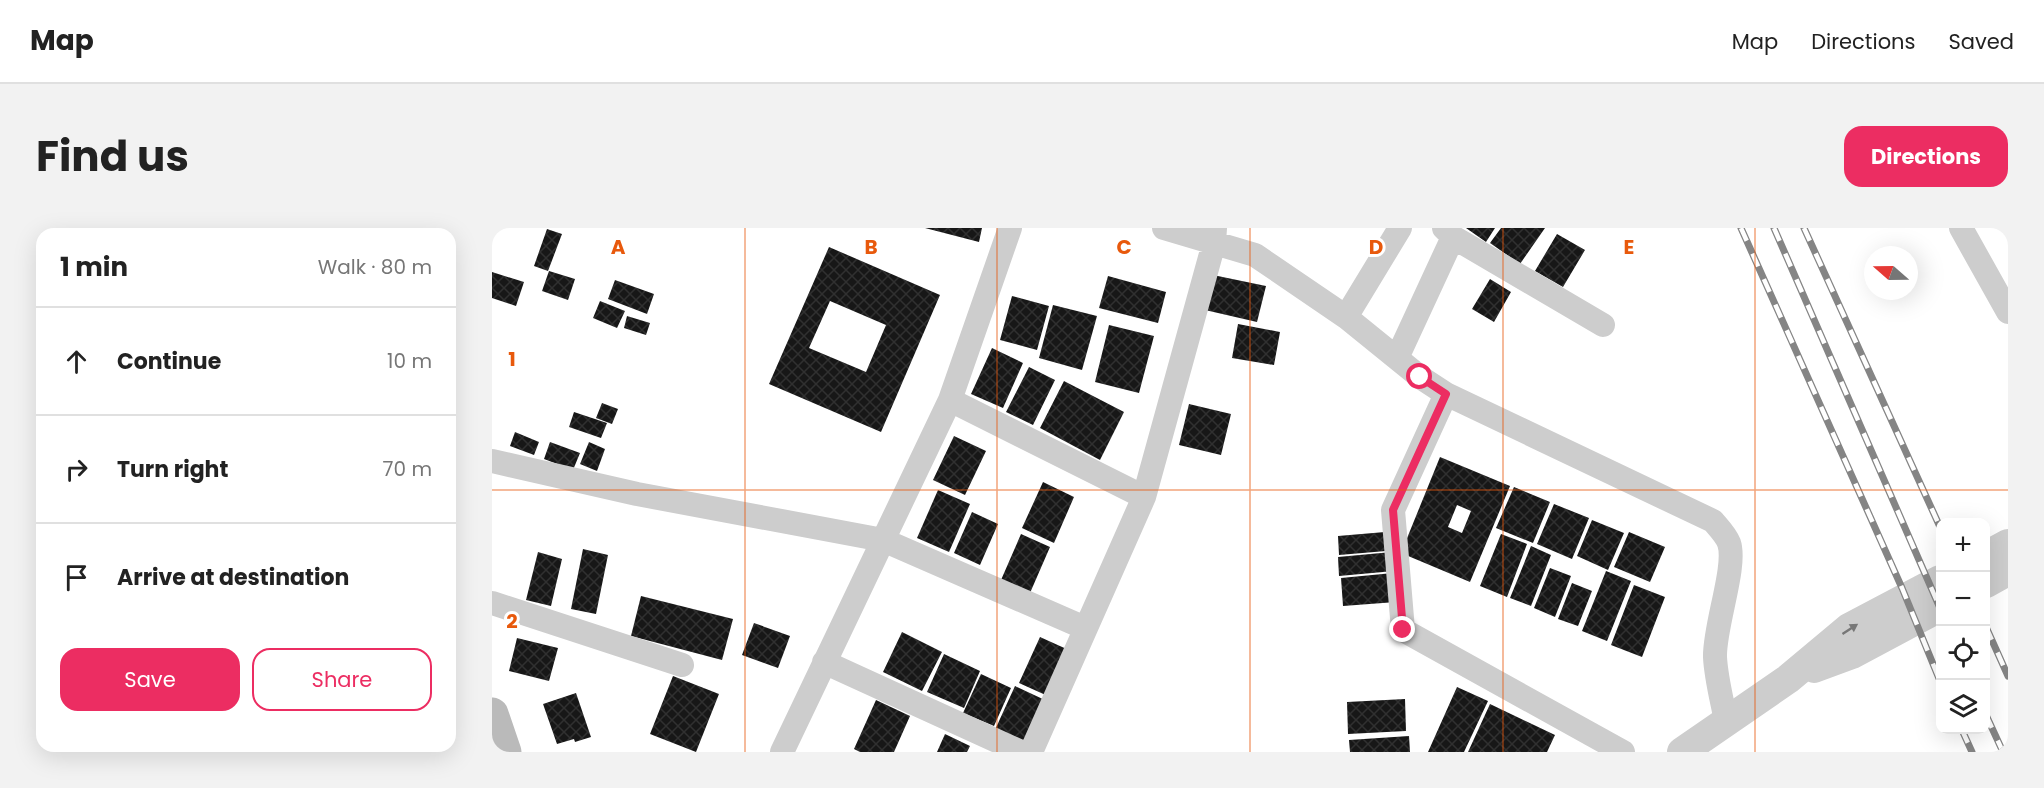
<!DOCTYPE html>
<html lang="en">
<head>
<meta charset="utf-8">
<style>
	:root { --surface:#fff; --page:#f2f2f2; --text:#222; --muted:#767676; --line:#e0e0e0; --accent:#ec2d62 }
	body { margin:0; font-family:Poppins,sans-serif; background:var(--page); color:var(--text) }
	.controls { position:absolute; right:18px; bottom:18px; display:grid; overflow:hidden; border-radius:12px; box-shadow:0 6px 24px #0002 }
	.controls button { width:54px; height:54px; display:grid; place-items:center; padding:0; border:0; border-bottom:2px solid var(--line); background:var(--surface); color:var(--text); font:30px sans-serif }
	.compass { position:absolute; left:1372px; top:18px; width:54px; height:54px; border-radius:50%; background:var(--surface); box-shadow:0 6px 24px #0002; rotate:290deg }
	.stop { position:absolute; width:18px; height:18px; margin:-14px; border:4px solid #ec2d62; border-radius:50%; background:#fff }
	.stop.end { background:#ec2d62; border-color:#fff; box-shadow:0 2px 6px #0008 }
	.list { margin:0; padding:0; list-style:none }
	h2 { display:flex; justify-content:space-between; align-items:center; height:78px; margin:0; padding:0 24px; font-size:26px }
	h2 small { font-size:20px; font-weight:400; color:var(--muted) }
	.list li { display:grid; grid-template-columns:39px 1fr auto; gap:18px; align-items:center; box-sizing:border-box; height:108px; padding:0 24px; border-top:2px solid var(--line) }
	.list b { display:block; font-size:22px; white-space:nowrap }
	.list em { font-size:20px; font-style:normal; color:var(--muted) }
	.actions { display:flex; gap:12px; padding:18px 24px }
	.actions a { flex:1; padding:14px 0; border:2px solid var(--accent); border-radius:18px; text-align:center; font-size:21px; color:var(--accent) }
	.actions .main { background:var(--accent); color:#fff }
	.icon { flex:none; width:33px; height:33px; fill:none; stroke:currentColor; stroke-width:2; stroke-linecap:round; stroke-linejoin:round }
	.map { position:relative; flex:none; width:1516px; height:524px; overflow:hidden; border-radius:18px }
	header { display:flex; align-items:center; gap:36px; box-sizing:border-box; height:84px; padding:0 30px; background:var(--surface); border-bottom:2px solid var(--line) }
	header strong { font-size:28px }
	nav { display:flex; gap:33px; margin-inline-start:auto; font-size:21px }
	.intro { display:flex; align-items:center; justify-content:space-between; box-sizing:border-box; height:144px; padding:0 36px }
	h1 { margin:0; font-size:42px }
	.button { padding:15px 27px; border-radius:18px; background:var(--accent); color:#fff; font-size:21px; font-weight:700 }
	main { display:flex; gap:36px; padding:0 36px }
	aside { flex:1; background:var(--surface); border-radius:18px; box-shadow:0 6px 24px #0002 }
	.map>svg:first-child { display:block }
	.building { fill:url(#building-cross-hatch); fill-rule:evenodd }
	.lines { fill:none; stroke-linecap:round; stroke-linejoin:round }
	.minor { stroke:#cdcdcd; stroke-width:24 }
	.tertiary { stroke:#cdcdcd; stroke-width:30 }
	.secondary { stroke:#bababa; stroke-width:33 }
	.rail-casing { stroke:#858585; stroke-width:7 }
	.rail { stroke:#fff; stroke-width:4.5; stroke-dasharray:14; stroke-linecap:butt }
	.oneway { fill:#777 }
	.route { stroke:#ec2d62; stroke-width:8 }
	.grid { fill:none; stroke:#e8590c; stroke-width:1.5; stroke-opacity:0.55 }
	.grid-label { font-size:20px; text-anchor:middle; font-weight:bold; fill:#e8590c; stroke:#fff; stroke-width:6; stroke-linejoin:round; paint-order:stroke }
</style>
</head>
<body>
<header>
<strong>Map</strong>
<nav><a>Map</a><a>Directions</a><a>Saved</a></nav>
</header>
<div class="intro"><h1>Find us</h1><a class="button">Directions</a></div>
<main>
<aside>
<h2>1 min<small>Walk · 80 m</small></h2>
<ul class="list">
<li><svg class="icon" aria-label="ahead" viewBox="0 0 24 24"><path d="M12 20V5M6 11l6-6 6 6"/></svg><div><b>Continue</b></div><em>10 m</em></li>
<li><svg class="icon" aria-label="right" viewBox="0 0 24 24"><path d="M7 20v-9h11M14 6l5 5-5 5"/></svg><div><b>Turn right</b></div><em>70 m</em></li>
<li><svg class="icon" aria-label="arrive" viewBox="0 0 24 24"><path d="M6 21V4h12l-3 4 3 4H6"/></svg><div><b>Arrive at destination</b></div></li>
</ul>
<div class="actions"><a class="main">Save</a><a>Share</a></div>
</aside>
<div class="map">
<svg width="1516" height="524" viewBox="0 0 1516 524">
	<defs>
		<pattern id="building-cross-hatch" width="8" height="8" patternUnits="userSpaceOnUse" patternTransform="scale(1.5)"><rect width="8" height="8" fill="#171717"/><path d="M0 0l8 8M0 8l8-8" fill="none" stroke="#303030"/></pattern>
	</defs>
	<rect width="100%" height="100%" fill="#fff"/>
	<path class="building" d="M 433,0 L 490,0 L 487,14 Z
		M 974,0 L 1003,0 L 994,14 Z
		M 1009,0 L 1053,0 L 1028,36 L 998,15 Z
		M 55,1 L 70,6 L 56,43 L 42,38 Z
		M 1065,6 L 1093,22 L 1071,59 L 1043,43 Z
		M 337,19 L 448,67 L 389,204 L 277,156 ZM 338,73 L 394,97 L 374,144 L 317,120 Z
		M 57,43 L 83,51 L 76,72 L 50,63 Z
		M 0,44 L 32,54 L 24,78 L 0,70 Z
		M 721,47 L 774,58 L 765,94 L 713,82 Z
		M 616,48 L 674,64 L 666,95 L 607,80 Z
		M 998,51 L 1019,64 L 1002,94 L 980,81 Z
		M 123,52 L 162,66 L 155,86 L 116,71 Z
		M 520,68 L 557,78 L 545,122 L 508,112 Z
		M 108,73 L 133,83 L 125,100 L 101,90 Z
		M 561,77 L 605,88 L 590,142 L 547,130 Z
		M 135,88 L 158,95 L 154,107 L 132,100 Z
		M 746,96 L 788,104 L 782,137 L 740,130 Z
		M 617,97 L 662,108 L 647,165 L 603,154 Z
		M 500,120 L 531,135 L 511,180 L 479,166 Z
		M 537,139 L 563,152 L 541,197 L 514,184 Z
		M 572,153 L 632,184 L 608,232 L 548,200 Z
		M 110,175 L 126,181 L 120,196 L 104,190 Z
		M 697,176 L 739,186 L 729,227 L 687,217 Z
		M 82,184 L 115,195 L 109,210 L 77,199 Z
		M 23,204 L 47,214 L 42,227 L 18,218 Z
		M 462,208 L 494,223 L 473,267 L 441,252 Z
		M 58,214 L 88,225 L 81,242 L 52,231 Z
		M 97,214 L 113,221 L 105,243 L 88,236 Z
		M 948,229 L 1018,258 L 978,354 L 909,325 ZM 965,277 L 979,283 L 970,305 L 956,299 Z
		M 551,254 L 582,269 L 562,315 L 530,300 Z
		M 1022,259 L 1058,274 L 1041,315 L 1004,300 Z
		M 446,262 L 478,276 L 457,324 L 425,310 Z
		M 1062,276 L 1097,290 L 1080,331 L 1045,316 Z
		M 480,284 L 506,296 L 488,337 L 462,325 Z
		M 1100,292 L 1132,305 L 1116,342 L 1085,328 Z
		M 893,304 L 894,323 L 847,327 L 846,308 Z
		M 1137,304 L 1173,319 L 1158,354 L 1122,339 Z
		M 529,306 L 558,319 L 538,365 L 509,352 Z
		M 1009,306 L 1035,316 L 1015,369 L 988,358 Z
		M 1039,318 L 1059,327 L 1039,378 L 1018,370 Z
		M 91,321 L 116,327 L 104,386 L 79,381 Z
		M 46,324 L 70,331 L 59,378 L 34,372 Z
		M 900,324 L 902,343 L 847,348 L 846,329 Z
		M 1058,340 L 1079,348 L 1063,389 L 1042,380 Z
		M 1114,343 L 1139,353 L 1115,413 L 1090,403 Z
		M 901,345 L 904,374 L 851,378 L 849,350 Z
		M 1080,355 L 1100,363 L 1086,398 L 1066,391 Z
		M 1142,357 L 1173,369 L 1150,429 L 1119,417 Z
		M 149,368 L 241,391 L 230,432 L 139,408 Z
		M 262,395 L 298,408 L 286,440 L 250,427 Z
		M 410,404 L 450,424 L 430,463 L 391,444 Z
		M 548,409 L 579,423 L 558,469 L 527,455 Z
		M 25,410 L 66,420 L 57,453 L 17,443 Z
		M 452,426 L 488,443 L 472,480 L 435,464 Z
		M 489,446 L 519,460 L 502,498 L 471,485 Z
		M 181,448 L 227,466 L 204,524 L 158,506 Z
		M 523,458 L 555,473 L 535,519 L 502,504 Z
		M 965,459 L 996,473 L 972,524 L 936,524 Z
		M 84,465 L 99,509 L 83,514 L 82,511 L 65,516 L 51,476 Z
		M 913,471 L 914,503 L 856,506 L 855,474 Z
		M 384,472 L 418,488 L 402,524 L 368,524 L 362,521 Z
		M 998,476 L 1063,507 L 1055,524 L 976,524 Z
		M 453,506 L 478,518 L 475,524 L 445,524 Z
		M 917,508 L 918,524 L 858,524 L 857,512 Z"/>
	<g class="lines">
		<path class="minor" d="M 672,0 L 763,27 L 854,89 L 928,149 L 954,166 L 1221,293 C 1227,300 1234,307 1237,315 C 1245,338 1222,399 1223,429 C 1224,450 1230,472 1234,493
			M 952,0 L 961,9 L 1111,97
			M 1469,0 L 1516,84
			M 854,89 L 908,0
			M 905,130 L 961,9
			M 954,166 L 901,282 L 911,402 L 1131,524
			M 458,172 L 652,269
			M 0,233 L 145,266 L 391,312 L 593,400
			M 0,375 L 190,437
			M 332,434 L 529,524
			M 290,524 L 458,172 L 518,0
			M 539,524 L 652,269 L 722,15 L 723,0"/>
		<path class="tertiary" d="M 1494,328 L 1516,316
			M 1494,355 L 1516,343
			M 1322,440 L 1360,426 L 1448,379
			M 1190,524 L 1296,451 L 1357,400 L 1448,352"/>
		<path class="secondary" d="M 0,486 L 13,524"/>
		<defs>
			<path id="rail" d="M 1249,0 L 1410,360 L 1448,453
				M 1282,0 L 1448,380
				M 1312,0 L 1448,299
				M 1494,399 L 1516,448
				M 1494,487 L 1511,524
				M 1470,502 L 1480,524"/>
		</defs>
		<use href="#rail" class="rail-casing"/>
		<use href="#rail" class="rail"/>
	</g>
	<defs><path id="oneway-solid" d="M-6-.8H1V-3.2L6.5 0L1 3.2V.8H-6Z" transform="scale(1.5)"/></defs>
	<use class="oneway" href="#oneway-solid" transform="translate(1358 401) rotate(-33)"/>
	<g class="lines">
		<path class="route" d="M 911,402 L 901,282 L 954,166 L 928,149"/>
	</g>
	<path class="grid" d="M 253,0 L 253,524M 505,0 L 505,524M 758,0 L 758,524M 1011,0 L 1011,524M 1263,0 L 1263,524M 0,262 L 1516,262"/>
	<g class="grid-label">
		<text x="126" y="26">A</text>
		<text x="379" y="26">B</text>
		<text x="632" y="26">C</text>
		<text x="884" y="26">D</text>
		<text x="1137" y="26">E</text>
		<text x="20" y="138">1</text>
		<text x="20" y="400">2</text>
	</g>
</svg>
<div class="controls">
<button>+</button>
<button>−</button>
<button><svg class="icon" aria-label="locate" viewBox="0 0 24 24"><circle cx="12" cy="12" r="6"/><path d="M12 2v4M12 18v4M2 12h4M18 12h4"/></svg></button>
<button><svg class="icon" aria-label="layers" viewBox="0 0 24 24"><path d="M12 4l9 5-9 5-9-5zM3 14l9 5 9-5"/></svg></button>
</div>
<svg class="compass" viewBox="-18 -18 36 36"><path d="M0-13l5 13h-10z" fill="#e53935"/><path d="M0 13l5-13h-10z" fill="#767676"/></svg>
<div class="stop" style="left:928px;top:149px"></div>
<div class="stop end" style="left:911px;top:402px"></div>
</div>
</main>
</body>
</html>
